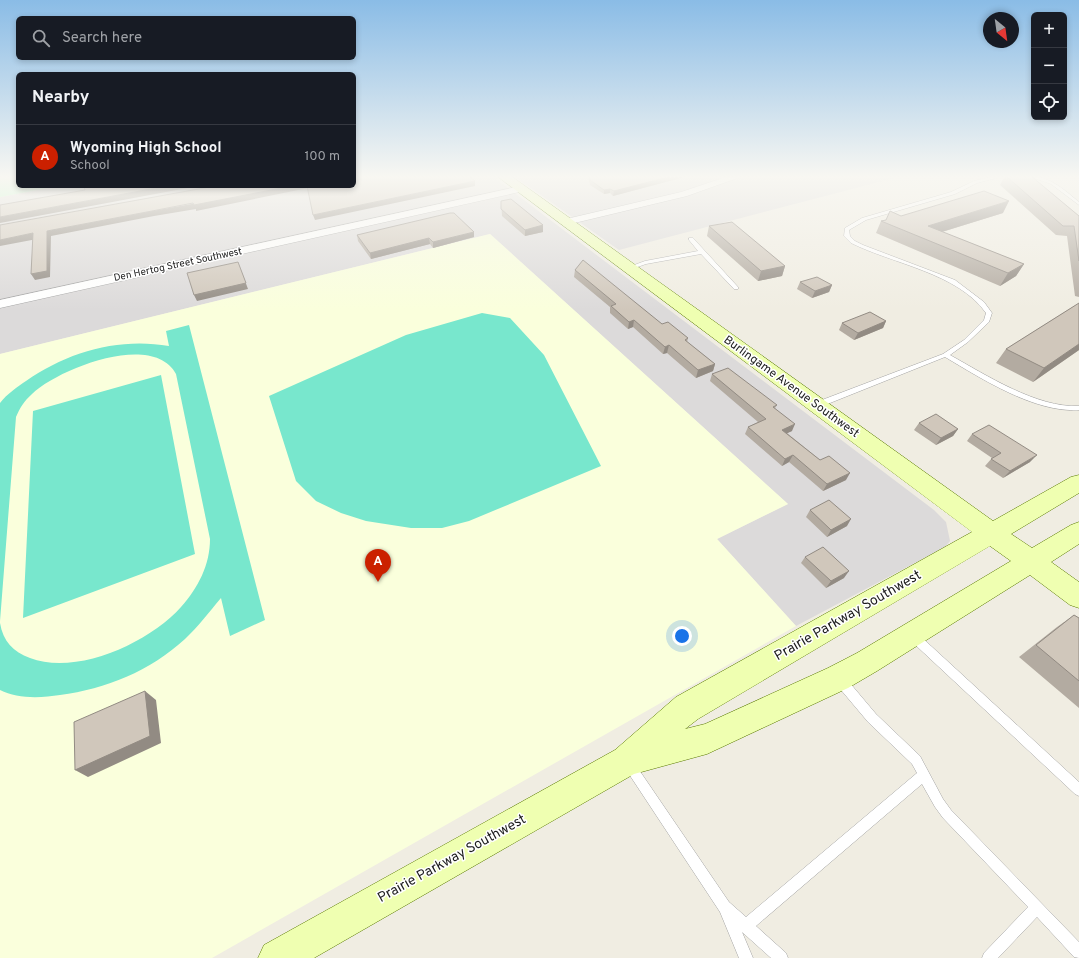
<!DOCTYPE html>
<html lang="en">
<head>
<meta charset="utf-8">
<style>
	:root { --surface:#171b24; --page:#242831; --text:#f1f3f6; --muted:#9ea1a6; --line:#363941; --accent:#cb2000 }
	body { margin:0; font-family:Overpass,sans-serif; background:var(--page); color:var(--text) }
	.controls { position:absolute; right:12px; top:12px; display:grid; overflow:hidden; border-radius:6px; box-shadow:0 2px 6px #0003 }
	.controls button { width:36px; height:36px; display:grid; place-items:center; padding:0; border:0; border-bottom:1px solid var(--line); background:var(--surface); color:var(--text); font:20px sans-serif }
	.compass { position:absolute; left:983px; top:12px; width:36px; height:36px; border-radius:50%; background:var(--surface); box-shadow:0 2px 6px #0003; rotate:151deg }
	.you { position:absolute; left:682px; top:636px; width:14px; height:14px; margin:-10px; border:3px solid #fff; border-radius:50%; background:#1a73e8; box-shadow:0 0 0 6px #1a73e833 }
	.badge { display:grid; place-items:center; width:26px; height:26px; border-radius:50%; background:var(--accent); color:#fff; font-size:13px; font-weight:700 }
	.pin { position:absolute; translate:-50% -33px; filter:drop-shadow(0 1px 2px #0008) }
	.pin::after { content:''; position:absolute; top:21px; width:14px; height:12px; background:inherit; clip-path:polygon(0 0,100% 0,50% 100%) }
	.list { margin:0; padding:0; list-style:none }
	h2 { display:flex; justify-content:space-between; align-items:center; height:52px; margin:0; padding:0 16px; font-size:17px }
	h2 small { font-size:13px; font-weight:400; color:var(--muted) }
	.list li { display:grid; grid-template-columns:26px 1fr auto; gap:12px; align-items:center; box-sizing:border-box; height:64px; padding:0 16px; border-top:1px solid var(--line) }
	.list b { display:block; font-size:15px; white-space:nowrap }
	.list p { margin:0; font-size:13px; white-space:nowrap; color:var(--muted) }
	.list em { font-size:13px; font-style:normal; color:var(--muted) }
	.icon { flex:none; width:22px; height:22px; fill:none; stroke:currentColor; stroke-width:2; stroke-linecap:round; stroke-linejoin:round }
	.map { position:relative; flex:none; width:1079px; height:958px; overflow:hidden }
	.search { position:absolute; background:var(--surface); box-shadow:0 2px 6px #0003; left:16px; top:16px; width:340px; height:44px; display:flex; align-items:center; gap:10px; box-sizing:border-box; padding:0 14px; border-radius:6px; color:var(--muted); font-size:15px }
	.panel { position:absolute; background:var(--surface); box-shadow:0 2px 6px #0003; left:16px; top:72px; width:340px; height:116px; border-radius:6px }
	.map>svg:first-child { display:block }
	.residential { fill:#dcdada }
	.education { fill:#faffdc }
	.park { fill:#baffca }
	.pitch { fill:#78e7cd }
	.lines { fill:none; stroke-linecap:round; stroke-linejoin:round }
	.lane-casing { stroke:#a4a4a4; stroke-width:1 }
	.street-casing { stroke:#a4a4a4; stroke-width:1 }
	.secondary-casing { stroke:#597900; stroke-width:1 }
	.lane { fill:#fff; fill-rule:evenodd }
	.street { fill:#fff; fill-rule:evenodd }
	.secondary { fill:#efffb1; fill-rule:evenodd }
	.wall { fill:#b3aba1 }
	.shaded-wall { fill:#928b83 }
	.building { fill:#d0c7bb; stroke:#928b83 }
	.labels { text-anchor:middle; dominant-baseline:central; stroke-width:3; stroke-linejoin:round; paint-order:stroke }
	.far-street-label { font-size:10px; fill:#1d1d1d; stroke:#fff }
	.street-label { font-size:12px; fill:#1d1d1d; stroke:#fff }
	.near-street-label { font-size:14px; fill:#1d1d1d; stroke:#fff }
</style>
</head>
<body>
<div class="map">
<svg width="1079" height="958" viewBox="0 0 1079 958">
	<rect width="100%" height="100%" fill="#f0ede2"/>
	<path class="residential" d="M 354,176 L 492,176 L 934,510 L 946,522 L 950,541 L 945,547 L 796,626 L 717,539 L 788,504 L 490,234 L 0,354 L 0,197 L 60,186 L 354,186 Z
		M 514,176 L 902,176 L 619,250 Z"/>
	<path class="education" d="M 490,234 L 788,504 L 717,539 L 796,626 L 212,958 L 0,958 L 0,354 Z"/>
	<path class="park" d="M 0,176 L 18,176 L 18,186 L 60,186 L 0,197 Z"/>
	<path class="pitch" d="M 482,313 L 510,318 L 544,355 L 601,466 L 469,521 L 442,528 L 411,528 L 366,521 L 341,513 L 316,501 L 296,481 L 269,396 L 406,335 Z
		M 189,325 L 265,620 L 230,636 L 221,598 C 209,612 198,627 185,639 C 150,671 106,689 60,695 C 41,698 17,699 0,690 L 0,623 C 3,641 13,652 30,658 C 76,676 149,643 181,607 C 198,588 210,565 210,539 L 176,374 C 153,331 58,369 32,394 C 24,401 20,408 16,417 L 0,621 L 0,403 C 7,394 17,387 26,381 C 67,352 119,337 169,346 L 166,331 Z
		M 161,375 L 195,554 L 23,618 L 33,411 Z"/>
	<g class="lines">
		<defs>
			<path id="lane" d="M 995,176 L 1004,176 L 977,183 L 955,194 L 866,220 L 849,230 L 850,236 L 855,241 L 863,245 L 955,280 L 984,302 L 992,313 L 989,322 L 968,342 L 950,355 C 986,375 1037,408 1079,406 L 1079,410 C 1035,413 982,379 945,357 L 820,407 L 814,407 L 813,405 L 814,403 L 943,354 L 964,340 L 984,320 L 986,313 C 958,273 893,264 851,243 L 844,236 L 845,228 L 862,218 L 951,192 L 974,181 Z
				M 1028,176 C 1050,176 1063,189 1079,202 L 1079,205 L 1051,184 Z
				M 689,238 L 693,238 L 738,287 L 738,289 L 734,289 L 701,254 L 646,264 L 629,270 L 626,268 L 645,261 L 698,251 L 689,240 Z
				M 914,632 L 918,634 L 1079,782 L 1079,796 L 1075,794 L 910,640 L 909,637 L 910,634 Z
				M 840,675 L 844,676 L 876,714 L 920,756 L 943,799 L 951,810 L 1079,942 L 1079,958 L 1074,957 L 1037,917 L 998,958 L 982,958 L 984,953 L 1028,907 L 943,818 L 935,807 L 922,784 L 756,926 L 786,953 L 788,958 L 771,958 L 742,932 L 753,958 L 739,958 L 720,912 L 623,765 L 625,761 L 629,759 L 633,761 L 729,902 L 746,917 L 917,773 L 912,764 L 868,722 L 836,684 L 835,680 L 836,676 Z"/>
			<path id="street" d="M 729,176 L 743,176 L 687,196 L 566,225 L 561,222 L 562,220 L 681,192 Z
				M 521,186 L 526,189 L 524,191 L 0,308 L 0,300 Z"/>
			<path id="secondary" d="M 497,176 L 511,176 L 993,521 L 1071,477 L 1079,475 L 1079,493 L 1011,534 L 1032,548 L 1071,525 L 1079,522 L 1079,544 L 1051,562 L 1079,582 L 1079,608 L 1070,605 L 1030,575 L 877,671 L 848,688 L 707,754 L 634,774 L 314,958 L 258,958 L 264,945 L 615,750 L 676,697 L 972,532 ZM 990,546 L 1011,561 L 857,653 L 828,668 L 705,724 L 685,729 L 698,719 Z"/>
		</defs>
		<use href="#lane" class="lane-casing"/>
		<use href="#street" class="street-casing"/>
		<use href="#secondary" class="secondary-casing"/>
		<use href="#lane" class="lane"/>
		<use href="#street" class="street"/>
		<use href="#secondary" class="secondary"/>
	</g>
	<path class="wall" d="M 588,176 L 688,176 L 613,196 L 610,193 L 604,194 L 590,185 Z
		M 1005,176 L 1031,176 L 1079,216 L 1079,297 L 1075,296 L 1067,236 L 1056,235 L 1000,185 Z
		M 501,201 L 543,225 L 543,232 L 525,236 L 502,216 Z
		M 1003,213 L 942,232 L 1024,264 L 1016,276 L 1000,286 L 876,233 L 881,221 L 901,216 Z
		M 709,226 L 785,266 L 782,276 L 758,281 L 707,236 Z
		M 357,235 L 474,237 L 433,248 L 430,244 L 371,259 L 358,241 Z
		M 575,270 L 662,324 L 688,338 L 687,342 L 715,364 L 713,371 L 696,378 L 667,353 L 663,354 L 633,327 L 628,329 L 610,313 L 610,307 L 574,277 Z
		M 800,282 L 832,285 L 829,292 L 812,298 L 797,289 Z
		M 1079,303 L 1079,350 L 1033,382 L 996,363 L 1006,349 Z
		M 886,321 L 883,328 L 854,340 L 839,330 L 842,323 Z
		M 712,374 L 777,405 L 775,408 L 792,431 L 787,433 L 820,460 L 846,480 L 823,491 L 789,462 L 782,466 L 745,434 L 748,427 L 758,422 L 710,381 Z
		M 919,423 L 958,429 L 953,436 L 936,445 L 914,430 Z
		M 972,434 L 1030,462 L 1003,478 L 985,466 L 992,458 L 967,441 Z
		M 810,510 L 847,526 L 827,537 L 806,517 Z
		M 805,557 L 844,578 L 826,588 L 801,563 Z
		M 1074,615 L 1079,618 L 1079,708 L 1019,657 L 1057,627 Z"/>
	<path class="shaded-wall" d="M 672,176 L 688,176 L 613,196 L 614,191 Z
		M 475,181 L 475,186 L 315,220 L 313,215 Z
		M 167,186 L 198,186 L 0,223 L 0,217 Z
		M 292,186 L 307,186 L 308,188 L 196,211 L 196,209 L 154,216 L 51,236 L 50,277 L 35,280 L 31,274 L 47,231 L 152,211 Z
		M 610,189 L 610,193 L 604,194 L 604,190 Z
		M 1009,201 L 1003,213 L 922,238 L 928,226 Z
		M 543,225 L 543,232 L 525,236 L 525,230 Z
		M 474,232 L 474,237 L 433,248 L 433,242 Z
		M 33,233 L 37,239 L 0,246 L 0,240 Z
		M 429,238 L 430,244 L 371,259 L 370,253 Z
		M 238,262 L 248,289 L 197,301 L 194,295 Z
		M 1024,264 L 1016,276 L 1000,286 L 1008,273 Z
		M 785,266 L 782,276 L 758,281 L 761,271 Z
		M 832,285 L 829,292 L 812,298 L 815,291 Z
		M 634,320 L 633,327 L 628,329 L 629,322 Z
		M 886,321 L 883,328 L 854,340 L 858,333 Z
		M 1079,344 L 1079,350 L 1033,382 L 1044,368 Z
		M 669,345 L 667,353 L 663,354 L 665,347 Z
		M 715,364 L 713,371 L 696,378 L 698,370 Z
		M 795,424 L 792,431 L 779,437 L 782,430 Z
		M 958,429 L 953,436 L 936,445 L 941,438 Z
		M 793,455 L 789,462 L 782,466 L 785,459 Z
		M 1037,455 L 1030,462 L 1003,478 L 1010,471 Z
		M 850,473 L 846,480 L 823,491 L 827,484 Z
		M 851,519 L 847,526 L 827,537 L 831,530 Z
		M 849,571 L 844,578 L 826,588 L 831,581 Z
		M 145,691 L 156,700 L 161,743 L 88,777 L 75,770 Z"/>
	<path class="building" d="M 354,176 L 469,176 L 475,181 L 313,215 L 307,186 L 354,186 Z
		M 589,176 L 672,176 L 614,191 L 610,189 L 604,190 L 590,180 Z
		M 1006,176 L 1031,176 L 1079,216 L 1079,261 L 1074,226 L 1063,226 Z
		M 92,186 L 167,186 L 0,217 L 0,205 L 85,190 L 84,187 Z
		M 215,186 L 292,186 L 194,205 L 193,203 L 152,211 L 47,231 L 47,271 L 31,274 L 33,233 L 0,240 L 0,225 Z
		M 984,191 L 1009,201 L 928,226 L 1024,264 L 1008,273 L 881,221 L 886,220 L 890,211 L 901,216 Z
		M 511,199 L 543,225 L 525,230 L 501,209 L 501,201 Z
		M 450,213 L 454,213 L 474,232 L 433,242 L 429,238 L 370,253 L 357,235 Z
		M 732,222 L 785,266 L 761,271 L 709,226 Z
		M 583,260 L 662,324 L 668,322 L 688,338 L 685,340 L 715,364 L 698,370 L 669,345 L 665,347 L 634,320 L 629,322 L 611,306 L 616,304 L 575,270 Z
		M 238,262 L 246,283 L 194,295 L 187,273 Z
		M 817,277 L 832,285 L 815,291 L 800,282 Z
		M 1079,303 L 1079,344 L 1044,368 L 1006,349 Z
		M 870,312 L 886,321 L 858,333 L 842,323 Z
		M 728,368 L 777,405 L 773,407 L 795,424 L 782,430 L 820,460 L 829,456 L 850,473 L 827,484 L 793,455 L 785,459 L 748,427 L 766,419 L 712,374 Z
		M 936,414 L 958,429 L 941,438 L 919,423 Z
		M 989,425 L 1037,455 L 1010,471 L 991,459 L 1001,453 L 972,434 Z
		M 829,500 L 851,519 L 831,530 L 810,510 Z
		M 823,547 L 849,571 L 831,581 L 805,557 Z
		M 1074,615 L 1079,618 L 1079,681 L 1036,645 Z
		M 145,691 L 150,736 L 75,770 L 74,722 Z"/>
	<linearGradient id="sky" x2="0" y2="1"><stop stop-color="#8abce6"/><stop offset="0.57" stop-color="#f8f7f2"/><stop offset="1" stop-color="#f8f7f2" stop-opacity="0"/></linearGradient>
	<rect width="1079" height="310" fill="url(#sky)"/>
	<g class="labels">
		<g class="far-street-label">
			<text transform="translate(178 265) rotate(-12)">Den Hertog Street Southwest</text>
		</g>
		<g class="street-label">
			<text transform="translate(791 387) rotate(36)">Burlingame Avenue Southwest</text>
		</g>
		<g class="near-street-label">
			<text transform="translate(848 616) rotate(-30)">Prairie Parkway Southwest</text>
			<text transform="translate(452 859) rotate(-29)">Prairie Parkway Southwest</text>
		</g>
	</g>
</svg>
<div class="controls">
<button>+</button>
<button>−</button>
<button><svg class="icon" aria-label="locate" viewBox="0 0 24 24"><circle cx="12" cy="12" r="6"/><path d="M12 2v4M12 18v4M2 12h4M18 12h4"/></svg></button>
</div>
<svg class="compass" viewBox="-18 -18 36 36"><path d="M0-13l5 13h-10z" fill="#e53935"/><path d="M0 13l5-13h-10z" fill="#9ea1a6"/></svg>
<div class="you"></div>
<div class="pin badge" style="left:378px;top:582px">A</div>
<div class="search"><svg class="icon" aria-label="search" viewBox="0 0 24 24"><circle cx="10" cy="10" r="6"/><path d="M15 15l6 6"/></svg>Search here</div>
<section class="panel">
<h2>Nearby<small></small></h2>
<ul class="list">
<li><span class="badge">A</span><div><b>Wyoming High School</b><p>School</p></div><em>100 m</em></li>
</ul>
</section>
</div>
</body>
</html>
